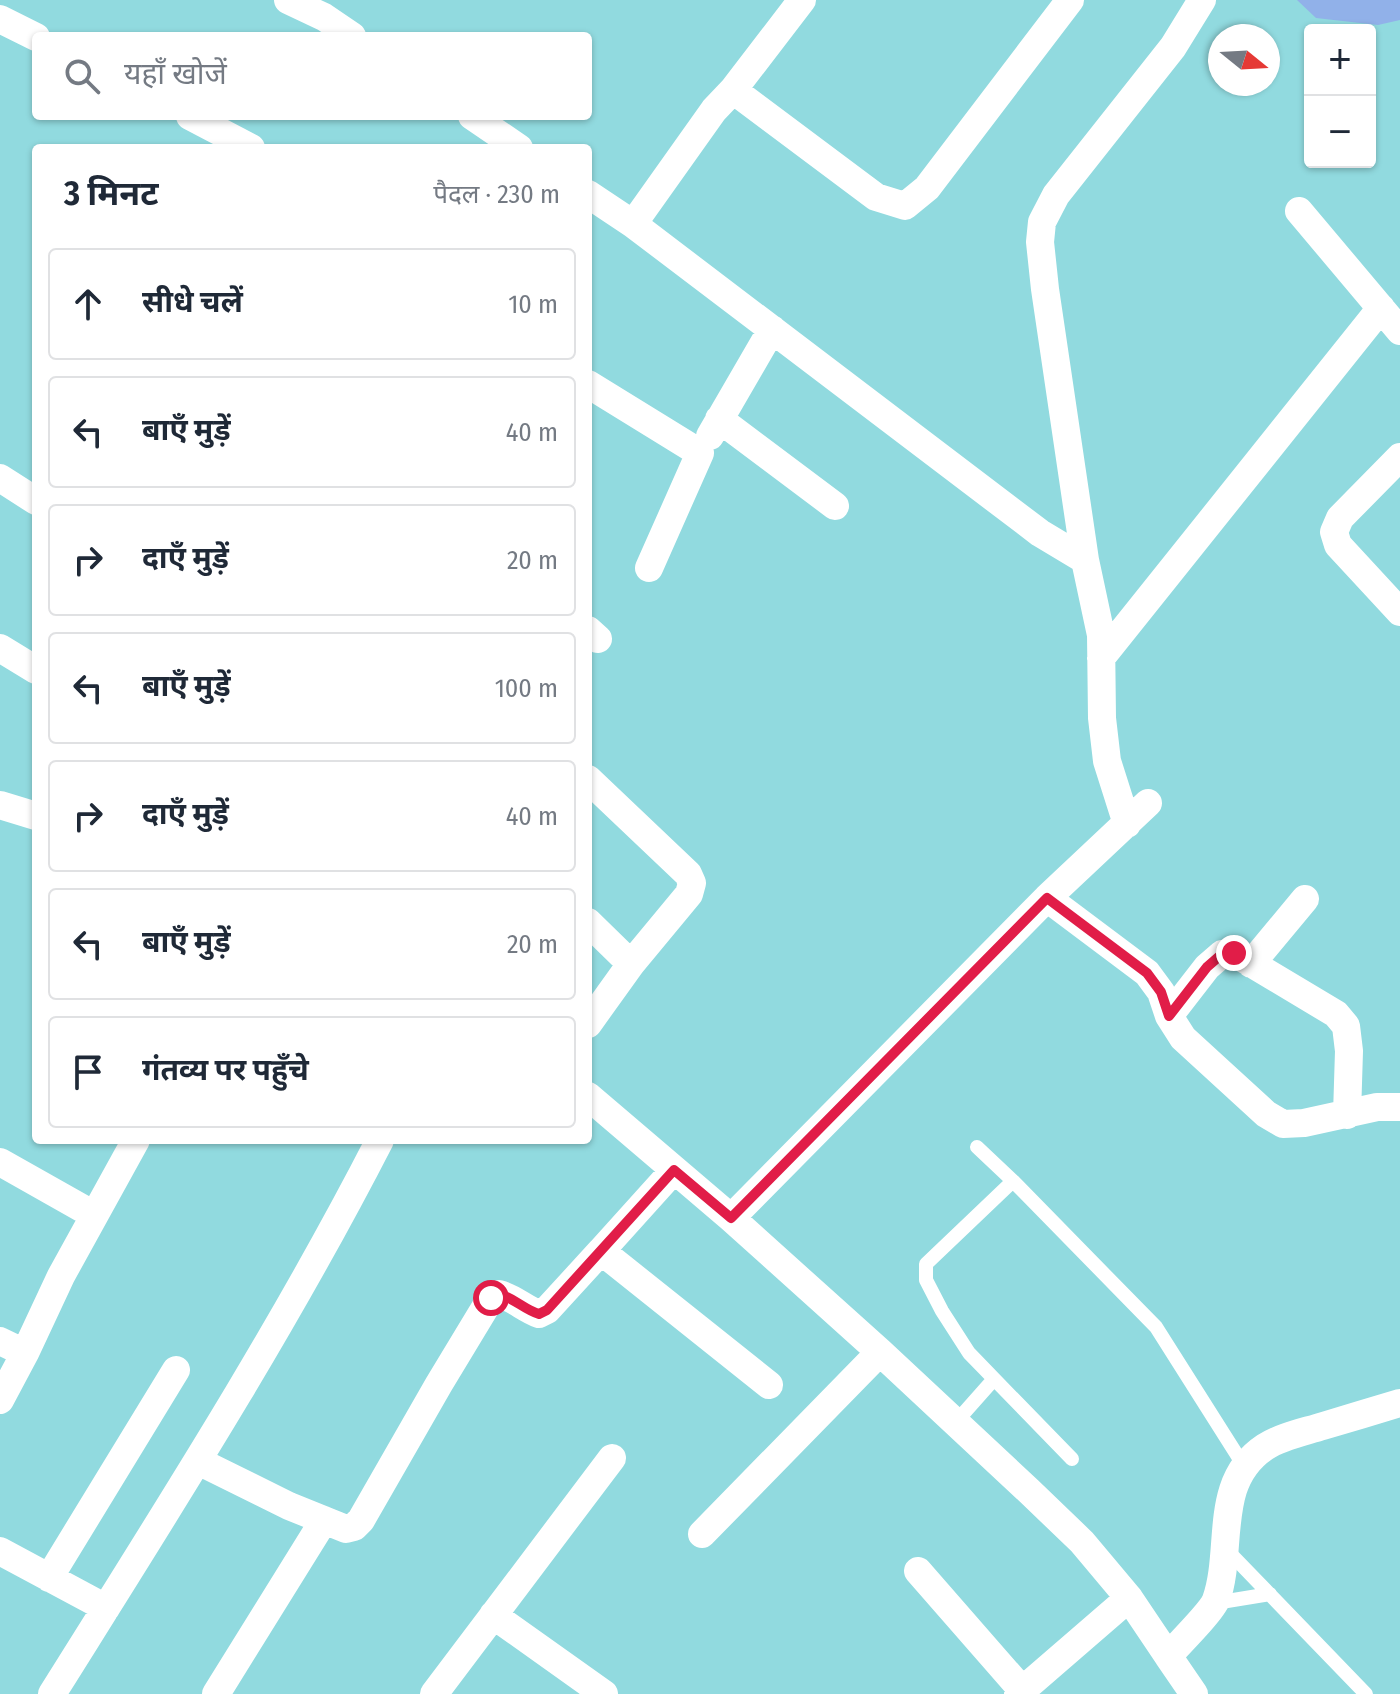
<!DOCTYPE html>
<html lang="hi">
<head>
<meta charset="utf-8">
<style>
	:root { --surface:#fff; --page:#f2f2f3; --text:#1f2937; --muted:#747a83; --line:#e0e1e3 }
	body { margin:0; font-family:"Fira Sans Condensed","Noto Sans Devanagari",sans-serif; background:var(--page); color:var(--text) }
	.controls { position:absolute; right:24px; top:24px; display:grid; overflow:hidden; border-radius:8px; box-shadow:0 2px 6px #0004 }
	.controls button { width:72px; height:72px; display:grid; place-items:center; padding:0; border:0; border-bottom:2px solid var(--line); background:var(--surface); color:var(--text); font:40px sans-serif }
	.compass { position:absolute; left:1208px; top:24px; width:72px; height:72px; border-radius:50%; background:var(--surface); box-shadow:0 2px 6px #0004; rotate:108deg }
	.stop { position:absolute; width:24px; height:24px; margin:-18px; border:6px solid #e11d48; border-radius:50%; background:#fff }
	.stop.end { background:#e11d48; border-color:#fff; box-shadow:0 2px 8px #0008 }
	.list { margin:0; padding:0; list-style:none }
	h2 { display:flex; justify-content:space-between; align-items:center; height:104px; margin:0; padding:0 32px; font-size:34px }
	h2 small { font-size:26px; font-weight:400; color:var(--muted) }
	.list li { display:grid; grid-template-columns:52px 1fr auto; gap:24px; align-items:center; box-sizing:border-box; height:112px; margin:0 16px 16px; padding:0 16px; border:2px solid var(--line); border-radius:8px }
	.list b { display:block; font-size:30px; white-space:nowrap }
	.list em { font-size:26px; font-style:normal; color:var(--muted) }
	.icon { flex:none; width:44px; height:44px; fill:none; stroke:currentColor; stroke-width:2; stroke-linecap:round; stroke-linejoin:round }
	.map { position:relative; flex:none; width:1400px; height:1694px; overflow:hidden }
	.search { position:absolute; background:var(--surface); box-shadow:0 2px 6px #0004; left:32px; top:32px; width:560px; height:88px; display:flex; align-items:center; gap:20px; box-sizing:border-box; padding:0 28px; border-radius:8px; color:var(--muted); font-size:30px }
	.panel { position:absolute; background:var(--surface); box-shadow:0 2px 6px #0004; left:32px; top:144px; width:560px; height:1000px; border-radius:8px }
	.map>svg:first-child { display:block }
	.building { fill:#91b1e9 }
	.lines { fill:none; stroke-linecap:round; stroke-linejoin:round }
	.lane { stroke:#fff; stroke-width:14 }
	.street { stroke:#fff; stroke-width:28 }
	.route { stroke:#e11d48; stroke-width:10 }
</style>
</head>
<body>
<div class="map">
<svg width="1400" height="1694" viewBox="0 0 1400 1694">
	<rect width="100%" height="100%" fill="#91dadf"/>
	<path class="building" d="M 1297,0 L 1400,0 L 1400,20 L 1378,25 L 1316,18 Z"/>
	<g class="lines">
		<path class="lane" d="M 977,1147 L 1013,1181 L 1156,1327 L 1244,1466
			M 1013,1181 L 926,1264 L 926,1280 L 942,1311 L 969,1353 L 1072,1459
			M 955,1423 L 994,1379
			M 1226,1549 L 1366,1694
			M 1215,1603 L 1270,1594"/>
		<path class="street" d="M 288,0 L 324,17 L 352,36
			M 802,0 L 733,90 L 714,110 L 633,224 L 1040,533 L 1085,560 L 1101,635 L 1102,718 L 1107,761 L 1127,824
			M 0,19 L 36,37
			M 733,90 L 876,197 L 905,206 L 927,188 L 1070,0
			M 190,116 L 251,148
			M 472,116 L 519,148
			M 588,194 L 633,224
			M 1299,211 L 1400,331
			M 588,384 L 700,453 L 649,568
			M 719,419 L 835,506
			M 710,436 L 772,329
			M 1400,457 L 1340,518 L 1334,532 L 1338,545 L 1400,612
			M 0,478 L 36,501
			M 1085,560 L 1045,289 L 1040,242 L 1042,222 L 1056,195 L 1173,47 L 1202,0
			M 588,630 L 598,639
			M 0,648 L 36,670
			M 1101,658 L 1381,308
			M 588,779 L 688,874 L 692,883 L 689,894 L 631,964
			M 0,805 L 36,816
			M 1047,898 L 1147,973 L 1161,992 L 1169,1016 L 1183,1038 L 1266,1114 L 1283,1124 L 1304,1123 L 1377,1107 L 1400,1107
			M 588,922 L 631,964 L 588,1024
			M 1251,964 L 1305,899
			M 1169,1016 L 1207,967 L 1222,954 L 1234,953 L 1336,1014 L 1346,1026 L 1349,1051 L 1347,1115
			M 588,1096 L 731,1218 L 880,1352 L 1029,1491 L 1082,1542 L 1129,1598 L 1168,1656
			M 0,1162 L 94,1215
			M 674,1170 L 601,1251 L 769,1385
			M 731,1218 L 1047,898 L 1148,803
			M 0,1341 L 25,1353
			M 0,1400 L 25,1353 L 61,1276 L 136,1140
			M 198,1461 L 289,1506 L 346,1529 L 354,1527 L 361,1520 L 439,1384 L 491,1298 L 499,1294 C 514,1298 525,1309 539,1314 L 547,1310 L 601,1251
			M 702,1534 L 880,1352
			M 0,1551 L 106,1608
			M 918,1571 L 1022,1690
			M 49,1578 L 176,1370
			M 493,1615 L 604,1694
			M 52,1694 C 166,1512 282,1331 380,1140
			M 216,1694 L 324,1520
			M 434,1694 L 612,1458
			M 1018,1694 L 1129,1598
			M 1194,1694 L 1168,1656 C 1178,1645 1212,1611 1216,1600 C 1234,1549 1212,1482 1265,1447 C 1282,1436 1304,1432 1323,1426 C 1349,1418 1374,1411 1400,1403"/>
	</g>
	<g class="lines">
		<path class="route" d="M 491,1298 L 499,1294 C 514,1298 525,1310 539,1314 L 547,1310 L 674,1170 L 731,1218 L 1047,898 L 1147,973 L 1161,992 L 1169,1016 L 1207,967 L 1222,954 L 1234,953"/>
	</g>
</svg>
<div class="controls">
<button>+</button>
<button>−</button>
</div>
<svg class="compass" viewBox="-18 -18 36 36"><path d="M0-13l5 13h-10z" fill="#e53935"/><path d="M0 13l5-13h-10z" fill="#747a83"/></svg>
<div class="stop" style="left:491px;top:1298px"></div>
<div class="stop end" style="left:1234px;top:953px"></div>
<div class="search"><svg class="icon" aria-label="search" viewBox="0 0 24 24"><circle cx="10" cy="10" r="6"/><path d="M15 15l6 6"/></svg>यहाँ खोजें</div>
<section class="panel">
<h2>3 मिनट<small>पैदल · 230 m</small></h2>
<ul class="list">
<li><svg class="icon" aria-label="ahead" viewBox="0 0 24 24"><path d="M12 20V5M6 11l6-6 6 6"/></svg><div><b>सीधे चलें</b></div><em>10 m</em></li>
<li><svg class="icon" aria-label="left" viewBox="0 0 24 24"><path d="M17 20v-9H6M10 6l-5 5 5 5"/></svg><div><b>बाएँ मुड़ें</b></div><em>40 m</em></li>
<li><svg class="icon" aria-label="right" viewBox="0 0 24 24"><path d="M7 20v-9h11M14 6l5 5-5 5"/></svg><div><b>दाएँ मुड़ें</b></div><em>20 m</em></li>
<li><svg class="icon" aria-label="left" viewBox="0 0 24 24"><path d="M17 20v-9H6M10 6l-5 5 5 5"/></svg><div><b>बाएँ मुड़ें</b></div><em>100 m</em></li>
<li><svg class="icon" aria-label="right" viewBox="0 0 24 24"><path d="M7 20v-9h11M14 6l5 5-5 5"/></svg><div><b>दाएँ मुड़ें</b></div><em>40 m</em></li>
<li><svg class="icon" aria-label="left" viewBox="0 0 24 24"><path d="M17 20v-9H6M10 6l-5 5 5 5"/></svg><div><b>बाएँ मुड़ें</b></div><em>20 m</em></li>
<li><svg class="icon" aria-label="arrive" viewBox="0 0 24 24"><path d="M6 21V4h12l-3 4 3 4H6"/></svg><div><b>गंतव्य पर पहुँचे</b></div></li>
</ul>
</section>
</div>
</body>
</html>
